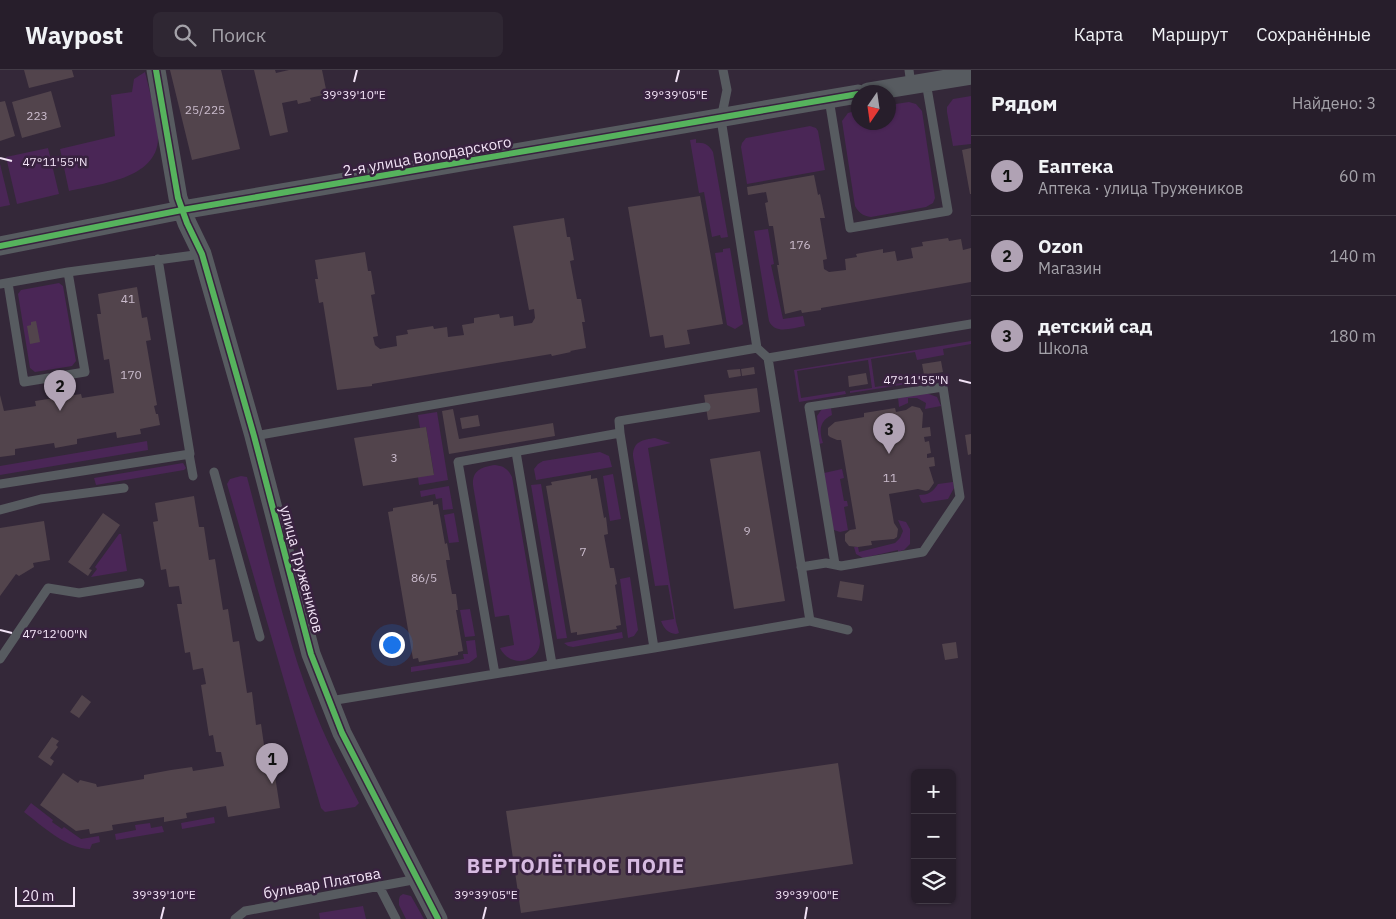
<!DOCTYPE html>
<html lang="ru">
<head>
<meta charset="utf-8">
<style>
	:root { --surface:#271e2b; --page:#2f2733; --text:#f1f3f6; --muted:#a4a2a9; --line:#433c47; --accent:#b0a2b4 }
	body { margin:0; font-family:"IBM Plex Sans",sans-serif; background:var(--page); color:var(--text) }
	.controls { position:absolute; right:15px; bottom:15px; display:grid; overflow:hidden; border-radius:8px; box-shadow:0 1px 4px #0004 }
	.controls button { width:45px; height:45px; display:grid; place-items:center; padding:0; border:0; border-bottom:1px solid var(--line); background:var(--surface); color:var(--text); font:25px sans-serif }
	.compass { position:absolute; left:851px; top:15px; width:45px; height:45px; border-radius:50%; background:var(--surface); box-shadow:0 1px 4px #0004; rotate:193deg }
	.scale { position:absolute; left:15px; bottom:12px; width:60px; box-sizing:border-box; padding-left:5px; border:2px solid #f2e3f6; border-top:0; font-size:14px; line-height:18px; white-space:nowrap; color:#f2e3f6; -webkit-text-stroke:4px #38223f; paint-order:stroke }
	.you { position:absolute; left:391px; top:574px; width:18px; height:18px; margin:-12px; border:4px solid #fff; border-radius:50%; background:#1a73e8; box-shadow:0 0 0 8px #1a73e833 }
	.badge { display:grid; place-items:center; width:32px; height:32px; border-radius:50%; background:var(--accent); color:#111; font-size:16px; font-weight:700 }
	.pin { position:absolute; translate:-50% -41px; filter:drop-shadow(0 1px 2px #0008) }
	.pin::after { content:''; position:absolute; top:26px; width:18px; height:15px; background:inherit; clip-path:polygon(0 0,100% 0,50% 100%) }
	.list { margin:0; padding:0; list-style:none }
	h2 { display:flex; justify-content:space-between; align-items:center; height:65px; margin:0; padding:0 20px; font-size:21px }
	h2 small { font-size:16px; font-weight:400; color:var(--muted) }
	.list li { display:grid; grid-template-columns:32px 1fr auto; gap:15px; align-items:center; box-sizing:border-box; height:80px; padding:0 20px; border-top:1px solid var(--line) }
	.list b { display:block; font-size:19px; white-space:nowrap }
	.list p { margin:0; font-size:16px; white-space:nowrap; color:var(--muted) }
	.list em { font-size:16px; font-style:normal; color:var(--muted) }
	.icon { flex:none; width:28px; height:28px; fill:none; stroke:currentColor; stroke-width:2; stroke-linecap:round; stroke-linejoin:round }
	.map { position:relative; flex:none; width:971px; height:849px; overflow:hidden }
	header { display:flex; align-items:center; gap:30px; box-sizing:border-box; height:70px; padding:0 25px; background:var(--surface); border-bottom:1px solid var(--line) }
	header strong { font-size:24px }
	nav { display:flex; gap:28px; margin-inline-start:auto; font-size:18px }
	.search { width:350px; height:45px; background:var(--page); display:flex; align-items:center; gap:12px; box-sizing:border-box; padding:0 18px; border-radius:8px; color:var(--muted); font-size:19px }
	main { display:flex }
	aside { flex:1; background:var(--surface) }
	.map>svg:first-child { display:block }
	.green { fill:#4a2656 }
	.building { fill:#52444c }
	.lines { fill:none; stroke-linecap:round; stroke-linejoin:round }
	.service { stroke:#575b60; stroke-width:9 }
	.minor { stroke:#575b60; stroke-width:19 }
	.cycleway-casing { stroke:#38223f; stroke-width:9 }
	.cycleway { stroke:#56b35d; stroke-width:6 }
	.ticks { fill:none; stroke:#f2e3f6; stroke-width:2 }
	.labels { text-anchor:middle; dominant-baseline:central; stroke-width:5; stroke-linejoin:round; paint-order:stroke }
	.number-label { font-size:12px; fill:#cabbcc }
	.street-label { font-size:15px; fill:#f2e3f6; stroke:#38223f }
	.district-label { font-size:20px; font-weight:bold; letter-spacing:1px; fill:#d7bbe1; stroke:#38223f }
	.ticks-label { font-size:12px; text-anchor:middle; fill:#f2e3f6; stroke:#38223f; stroke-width:5; stroke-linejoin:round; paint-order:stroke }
</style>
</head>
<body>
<header>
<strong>Waypost</strong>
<div class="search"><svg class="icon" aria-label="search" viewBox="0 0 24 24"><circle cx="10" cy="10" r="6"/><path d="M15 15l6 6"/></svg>Поиск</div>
<nav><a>Карта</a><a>Маршрут</a><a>Сохранённые</a></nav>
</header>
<main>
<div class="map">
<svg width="971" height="849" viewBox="0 0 971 849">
	<rect width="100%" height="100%" fill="#342839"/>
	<path class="green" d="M 145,2 C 149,20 159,52 158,69 C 157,109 99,114 69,121 L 60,79 L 115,66 L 111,25 L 132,22 L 134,9 Z
		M 971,26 L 971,74 L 953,76 L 947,42 L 947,37 L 953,29 Z
		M 909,32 L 916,34 L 922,41 L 935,128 L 933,133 L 926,137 L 871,147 C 863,146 859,143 855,136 L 842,51 L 848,43 L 858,40 L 858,52 L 888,52 L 889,35 Z
		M 810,56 L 816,58 L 818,61 L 825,100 L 747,114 L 741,77 L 742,73 L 746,68 Z
		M 696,69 L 696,73 C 704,72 709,75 713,82 L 728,167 L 721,168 L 720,165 L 712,167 L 704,122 L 699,123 L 690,70 Z
		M 48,78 L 59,124 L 17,134 L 6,87 Z
		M 0,94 L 10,135 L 0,137 Z
		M 768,159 L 774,194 L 771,195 L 783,249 L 803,246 L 805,256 C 792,258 775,265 769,251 L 754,161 Z
		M 730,178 L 743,254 L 735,259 L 727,255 L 715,183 L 723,182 L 723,179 Z
		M 59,213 L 63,216 L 76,291 L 72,296 L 35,302 L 30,298 L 18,224 L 21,220 Z
		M 971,271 L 971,274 L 943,279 L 944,285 L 917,290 L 915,282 L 871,289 L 875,317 L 920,310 L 920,312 L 850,323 L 850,321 L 872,318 L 868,290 L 797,301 L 801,328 L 845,321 L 846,324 L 799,332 L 794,300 Z
		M 926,323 L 937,327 L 941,336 L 925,339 L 926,333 L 917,328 L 908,328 L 908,333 L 899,337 L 898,327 Z
		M 831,338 L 832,345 C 819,351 819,361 823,373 L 819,374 L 817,346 L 822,339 Z
		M 437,342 L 448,410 L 419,415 L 418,407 L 434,404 L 426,357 L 420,358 L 418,345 Z
		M 655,368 L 671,373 L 648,378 L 676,552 L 679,563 L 676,564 C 668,563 664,559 661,551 L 674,549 L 668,515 L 655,516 L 633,386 C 633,371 643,370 655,368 Z
		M 147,371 L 148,380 L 0,405 L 0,396 Z
		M 600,382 L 609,386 L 612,397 L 536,410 L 534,399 L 538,394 L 543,391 Z
		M 183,393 L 186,398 L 184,400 L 96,415 L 94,408 Z
		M 495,395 C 504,396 508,399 512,407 L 540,571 C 540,594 509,598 500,578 L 514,575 L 509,545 L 495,547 L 473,415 C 472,400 482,397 495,395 Z
		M 842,399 L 844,408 L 840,409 L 844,431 L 847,431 L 848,436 L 844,437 L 848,460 L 840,462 L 834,460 L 833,458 L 829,436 L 830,435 L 828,433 L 824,403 Z
		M 613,404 L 621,449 L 610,451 L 603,406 Z
		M 241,406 L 247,407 C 268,485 286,570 316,644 C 328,675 344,704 359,733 L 355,737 L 325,742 L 321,738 L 227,414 L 230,409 Z
		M 953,412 L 954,418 L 948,429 L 923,433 L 921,431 L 919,425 C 928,425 933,422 938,414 Z
		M 541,414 L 567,568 L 557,569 L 531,415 Z
		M 449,416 L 453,439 L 443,440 L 442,428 L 436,429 L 435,424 L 421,427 L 420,421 Z
		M 454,443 L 459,472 L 449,473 L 444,445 Z
		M 898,450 L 906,452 L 910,459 L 910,474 L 904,480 L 898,482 L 898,480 L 863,488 L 856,484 L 854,477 L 858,477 L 859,482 L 895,473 L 900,468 L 903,461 Z
		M 119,464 L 121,464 L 127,501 L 91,507 L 97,499 L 95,497 Z
		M 630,507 L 638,560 L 634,566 L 628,568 L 620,509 Z
		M 470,539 L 475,566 L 465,567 L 460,540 Z
		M 622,562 L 623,568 L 573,577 L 568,576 L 564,573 Z
		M 475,570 L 477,587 L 469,593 L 411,602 L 411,597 L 464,589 L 463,584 L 468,584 L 466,571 Z
		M 31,733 L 53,750 L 52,752 L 62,759 L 64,757 L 81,769 L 99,766 L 100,772 L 92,774 L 90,779 C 67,779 42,756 24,742 Z
		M 214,747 L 215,753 L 182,759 L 181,753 Z
		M 150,753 L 151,758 L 162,756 L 164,762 L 116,770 L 115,764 L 136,760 L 135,755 Z
		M 403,824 L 411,826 L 424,849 L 406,849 L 399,835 L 399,829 L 400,826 Z
		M 363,836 L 366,849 L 320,849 L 319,843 Z"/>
	<path class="building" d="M 24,0 L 72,0 L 74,7 L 29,18 Z
		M 170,0 L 221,0 L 240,79 L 192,90 Z
		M 254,0 L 275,0 L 276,3 L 289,0 L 322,0 L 327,24 L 310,28 L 311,31 L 298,34 L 297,30 L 282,33 L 288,62 L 270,66 Z
		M 51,21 L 61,57 L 22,68 L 12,32 Z
		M 5,31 L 15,66 L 0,71 L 0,32 Z
		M 971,78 L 971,124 L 970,124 L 962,80 Z
		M 814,105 L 818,125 L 820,124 L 825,148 L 820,148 L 827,189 L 823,190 L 824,199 L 829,202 L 846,200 L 845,189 L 857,187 L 856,184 L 883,179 L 883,183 L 895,181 L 897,191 L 913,188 L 911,178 L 923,176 L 922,172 L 948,168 L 949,171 L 961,169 L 963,180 L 971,178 L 971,212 L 821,238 L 821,240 L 802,243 L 801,240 L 785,244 L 777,195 L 779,195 L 773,156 L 769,156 L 765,133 L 768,132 L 766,122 L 748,125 L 747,117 Z
		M 700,126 L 723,254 L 687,260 L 690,274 L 665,278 L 663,265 L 650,267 L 628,137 Z
		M 564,148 L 567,167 L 570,167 L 574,190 L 570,191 L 577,229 L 581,229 L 585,252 L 582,252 L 586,278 L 570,281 L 571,282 L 552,286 L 551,284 L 372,314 L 372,316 L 337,320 L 323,232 L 319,233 L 315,209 L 318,209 L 315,190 L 365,182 L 368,201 L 371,201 L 375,224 L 371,225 L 378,266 L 373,267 L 375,275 L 380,279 L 397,276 L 396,266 L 408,264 L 407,260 L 433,256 L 434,259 L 447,257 L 448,267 L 464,265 L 462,255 L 474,253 L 474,248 L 499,244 L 500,248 L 513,246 L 514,256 L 532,253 L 535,248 L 534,239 L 529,240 L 513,156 Z
		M 137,217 L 142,248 L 147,247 L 151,270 L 146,271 L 157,335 L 154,336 L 156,344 L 158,344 L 160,355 L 140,359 L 141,364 L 117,368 L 116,362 L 77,369 L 77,374 L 55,378 L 54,373 L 15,379 L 15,385 L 0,387 L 0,325 L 4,341 L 36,336 L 35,331 L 74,325 L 81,324 L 82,328 L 114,323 L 109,289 L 104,290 L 97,244 L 101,244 L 98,224 Z
		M 36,251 L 40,272 L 30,274 L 27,256 L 31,255 L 31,252 Z
		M 941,291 L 943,302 L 924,305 L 922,294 Z
		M 754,297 L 755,304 L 742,306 L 741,299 Z
		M 740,299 L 741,306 L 729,308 L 727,300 Z
		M 866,303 L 868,314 L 849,317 L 848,306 Z
		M 757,318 L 760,342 L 708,350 L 704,325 Z
		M 912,336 L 920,338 L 923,343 L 922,358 L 930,357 L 931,366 L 924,367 L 925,372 L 929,371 L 931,383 L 927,384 L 927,388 L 934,387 L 935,396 L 929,397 L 934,413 L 929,420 L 926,421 L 918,419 L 889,424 L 894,453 L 898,459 L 897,467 L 894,469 L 871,471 L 872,475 L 858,477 L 849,476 L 845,471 L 845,464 L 850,460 L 856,459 L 841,370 L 837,370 L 830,367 L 828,365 L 828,358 L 835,352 L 864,347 L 864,343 L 895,338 L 896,342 L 906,340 Z
		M 453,339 L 459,369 L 553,353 L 555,366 L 449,384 L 442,341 Z
		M 478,345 L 480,356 L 462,359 L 460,348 Z
		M 426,357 L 434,405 L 363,416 L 354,368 Z
		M 971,364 L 971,384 L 968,385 L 965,365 Z
		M 760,381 L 785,531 L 734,539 L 710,389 Z
		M 591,405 L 591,409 L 597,408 L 604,448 L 606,447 L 608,464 L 604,465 L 610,498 L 614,498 L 617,514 L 615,515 L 621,555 L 616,556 L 617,559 L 577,565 L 577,562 L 571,563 L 546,416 L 552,415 L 551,412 Z
		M 194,426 L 199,457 L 204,457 L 209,490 L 215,489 L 223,540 L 228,539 L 233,572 L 239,571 L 247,623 L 252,622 L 256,655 L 261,654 L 264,675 L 270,674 L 280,738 L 228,747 L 226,736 L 186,743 L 187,748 L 164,752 L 164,747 L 112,755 L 113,760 L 108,761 L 90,764 L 89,759 L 76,761 L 40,735 L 63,703 L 78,713 L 80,710 L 96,714 L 97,717 L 144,709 L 144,705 L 171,700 L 192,697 L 193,701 L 224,696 L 221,682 L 216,682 L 213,665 L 209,666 L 201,615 L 206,614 L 203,598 L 193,600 L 190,582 L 185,583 L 177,534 L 182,534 L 179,516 L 169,517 L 166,499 L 161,500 L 153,452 L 158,451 L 155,433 Z
		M 433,431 L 433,435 L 438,434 L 445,474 L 447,473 L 450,490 L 446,490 L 447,497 L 452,524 L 456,524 L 458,540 L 456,540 L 463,581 L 458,582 L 458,585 L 419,592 L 418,588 L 413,589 L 388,442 L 393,441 L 393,438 Z
		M 103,443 L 120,455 L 89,499 L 92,500 L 88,506 L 68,492 Z
		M 44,451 L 50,490 L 33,493 L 34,497 L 19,506 L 16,504 L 0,526 L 0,458 Z
		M 840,511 L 864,515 L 862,531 L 837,527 Z
		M 956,572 L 958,588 L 945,590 L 942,574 Z
		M 82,625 L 91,632 L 79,648 L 70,642 Z
		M 52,667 L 59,671 L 56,675 L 58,677 L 50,688 L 54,691 L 51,696 L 38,687 Z
		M 838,693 L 853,794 L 521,843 L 506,741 Z"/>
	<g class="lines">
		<path class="service" d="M 723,0 L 727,20 L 721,49 L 757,278
			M 909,0 L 911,15
			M 829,29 L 850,158 L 948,141 L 926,12
			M 8,213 L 24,312 L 85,302 L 68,202
			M 0,214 L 68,202 L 202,184
			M 620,363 L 619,351 L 706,337
			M 254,366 L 757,278 L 768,288 L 971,254
			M 516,382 L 552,594
			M 189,384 L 193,406
			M 214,402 L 260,567
			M 0,414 L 190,384 L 158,189
			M 0,440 L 41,429 L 124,418
			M 801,497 L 826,493 L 841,496 L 923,482 L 960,427 L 943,317 L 809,337 L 835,494
			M 810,551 L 848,560
			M 654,578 L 810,551 L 768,288
			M 0,589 L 48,518 L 79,523 L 140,513
			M 330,631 L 654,578 L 620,363 L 458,392 L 495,604
			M 379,816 L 396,849
			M 235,849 L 245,841 L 418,809"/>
		<path class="minor" d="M 156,0 L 178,128 L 187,153 L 202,184 L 254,366 L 311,584 L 342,663 L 438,849
			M 868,22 L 971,5
			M 0,176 L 182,140 L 858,24"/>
		<defs>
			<path id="cycleway" d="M 156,0 L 178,128 L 187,153 L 202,184 L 254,366 L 311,584 L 342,663 L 438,849
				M 0,176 L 182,140 L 858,24"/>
		</defs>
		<use href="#cycleway" class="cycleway-casing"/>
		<use href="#cycleway" class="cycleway"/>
	</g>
	<path class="ticks" d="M 354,12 L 357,0M 676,12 L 679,0M 0,88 L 12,91M 959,310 L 971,313M 0,560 L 12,563M 161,849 L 164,837M 483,849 L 486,837M 805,849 L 807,837"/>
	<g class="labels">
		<g class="number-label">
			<text x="205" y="39">25/225</text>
			<text x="37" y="45">223</text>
			<text x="800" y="174">176</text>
			<text x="128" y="228">41</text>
			<text x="131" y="304">170</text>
			<text x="394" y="387">3</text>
			<text x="890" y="407">11</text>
			<text x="747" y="460">9</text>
			<text x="583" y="481">7</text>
			<text x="424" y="507">86/5</text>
		</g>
		<g class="street-label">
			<text transform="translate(427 86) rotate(-10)">2-я улица Володарского</text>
			<text transform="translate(302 499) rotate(75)">улица Тружеников</text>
			<text transform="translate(322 813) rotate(-10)">бульвар Платова</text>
		</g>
		<g class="district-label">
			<text x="576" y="795">ВЕРТОЛЁТНОЕ ПОЛЕ</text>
		</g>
	</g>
	<g class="ticks-label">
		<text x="354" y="29">39°39'10"E</text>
		<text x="676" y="29">39°39'05"E</text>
		<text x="55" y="96">47°11'55"N</text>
		<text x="916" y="314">47°11'55"N</text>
		<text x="55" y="568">47°12'00"N</text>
		<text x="164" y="829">39°39'10"E</text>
		<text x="486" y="829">39°39'05"E</text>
		<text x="807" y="829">39°39'00"E</text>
	</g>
</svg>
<div class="controls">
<button>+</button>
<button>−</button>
<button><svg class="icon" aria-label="layers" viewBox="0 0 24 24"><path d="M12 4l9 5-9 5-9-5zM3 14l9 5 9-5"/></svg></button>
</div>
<svg class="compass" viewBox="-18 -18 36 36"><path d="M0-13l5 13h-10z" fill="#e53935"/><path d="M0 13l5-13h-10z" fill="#a4a2a9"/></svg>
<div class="scale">20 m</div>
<div class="you"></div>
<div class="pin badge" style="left:272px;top:714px">1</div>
<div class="pin badge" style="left:60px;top:341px">2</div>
<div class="pin badge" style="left:889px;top:384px">3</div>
</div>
<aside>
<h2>Рядом<small>Найдено: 3</small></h2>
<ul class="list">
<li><span class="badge">1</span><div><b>Еаптека</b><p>Аптека · улица Тружеников</p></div><em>60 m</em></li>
<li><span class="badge">2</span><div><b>Ozon</b><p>Магазин</p></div><em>140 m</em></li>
<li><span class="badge">3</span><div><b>детский сад</b><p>Школа</p></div><em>180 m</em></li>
</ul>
</aside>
</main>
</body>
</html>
